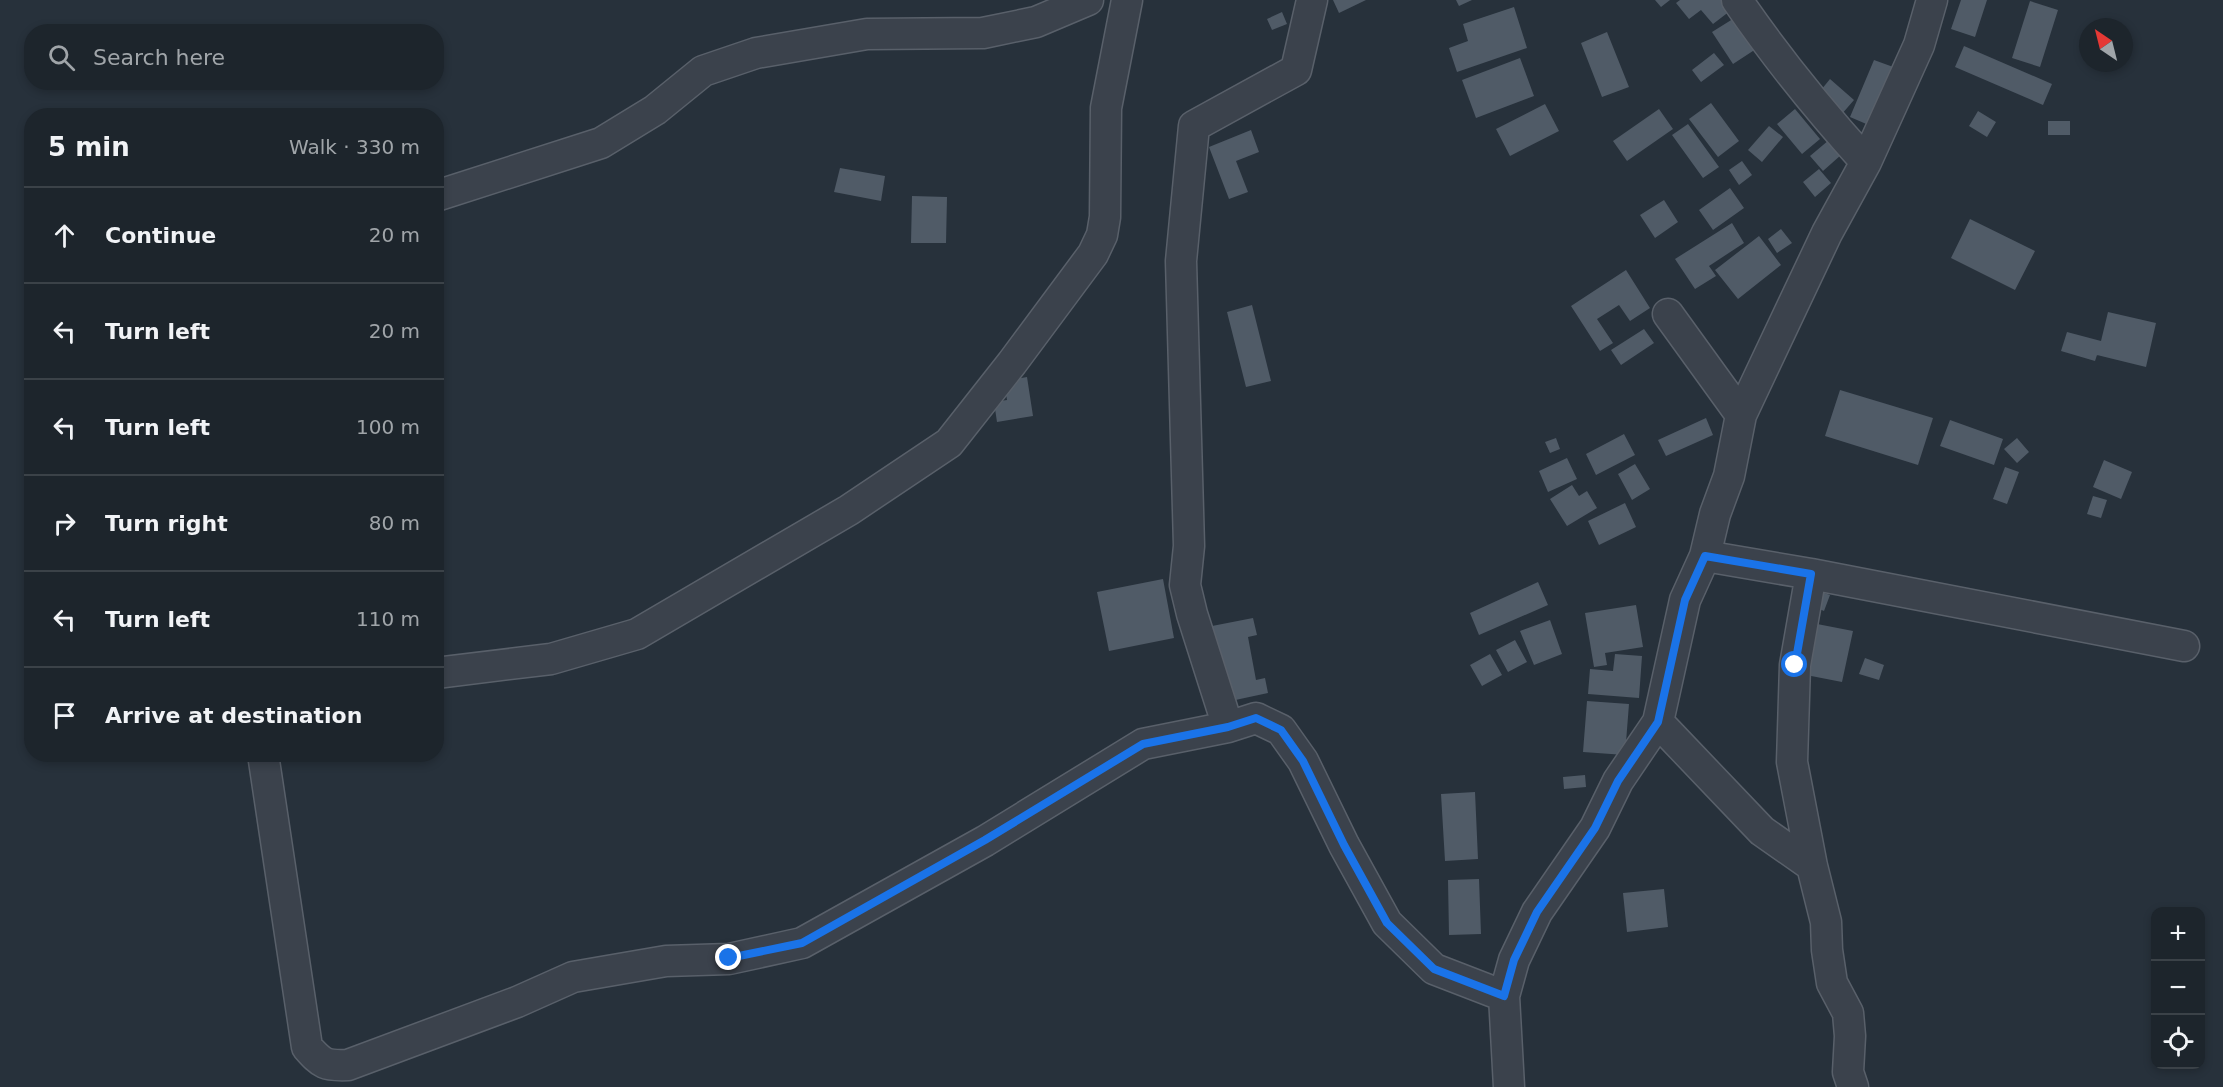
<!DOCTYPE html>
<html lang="en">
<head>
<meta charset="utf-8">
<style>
	:root { --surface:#1d252c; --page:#2a3138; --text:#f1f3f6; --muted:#a0a5a9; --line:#3b4248 }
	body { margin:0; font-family:"DejaVu Sans",sans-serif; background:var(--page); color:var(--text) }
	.controls { position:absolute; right:18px; bottom:18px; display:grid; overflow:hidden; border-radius:12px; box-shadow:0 3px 9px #0003 }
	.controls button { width:54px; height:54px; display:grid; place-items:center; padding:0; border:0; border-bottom:2px solid var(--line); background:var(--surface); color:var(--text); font:30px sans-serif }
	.compass { position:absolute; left:2079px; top:18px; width:54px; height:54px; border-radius:50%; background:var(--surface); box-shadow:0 3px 9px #0003; rotate:325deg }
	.stop { position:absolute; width:18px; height:18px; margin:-14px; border:4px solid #1a73e8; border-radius:50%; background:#fff }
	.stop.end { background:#1a73e8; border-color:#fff; box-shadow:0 2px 6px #0008 }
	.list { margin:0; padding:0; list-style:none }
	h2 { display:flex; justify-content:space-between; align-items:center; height:78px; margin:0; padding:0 24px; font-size:26px }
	h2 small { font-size:20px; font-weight:400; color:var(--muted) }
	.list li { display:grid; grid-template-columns:39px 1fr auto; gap:18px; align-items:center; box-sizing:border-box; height:96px; padding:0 24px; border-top:2px solid var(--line) }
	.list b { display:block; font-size:22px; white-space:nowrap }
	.list em { font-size:20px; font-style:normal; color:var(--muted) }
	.icon { flex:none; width:33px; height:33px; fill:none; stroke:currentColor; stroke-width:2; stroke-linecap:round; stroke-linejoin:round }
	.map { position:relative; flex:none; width:2223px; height:1087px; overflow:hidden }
	.search { position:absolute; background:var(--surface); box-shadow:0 3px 9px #0003; left:24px; top:24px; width:420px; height:66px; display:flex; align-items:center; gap:15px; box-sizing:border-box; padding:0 21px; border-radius:24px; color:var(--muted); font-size:22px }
	.panel { position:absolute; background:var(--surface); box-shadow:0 3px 9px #0003; left:24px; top:108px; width:420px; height:654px; border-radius:24px }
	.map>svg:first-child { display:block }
	.building { fill:#505b67 }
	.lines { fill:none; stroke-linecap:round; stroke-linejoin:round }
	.street-casing { stroke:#59606a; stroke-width:33 }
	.street { stroke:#3b424c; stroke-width:30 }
	.route { stroke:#1a73e8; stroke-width:8 }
</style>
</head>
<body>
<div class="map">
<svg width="2223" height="1087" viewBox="0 0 2223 1087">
	<rect width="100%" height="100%" fill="#27313b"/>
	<path class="building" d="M 1333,0 L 1366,0 L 1339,13 Z
		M 1456,0 L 1472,0 L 1459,6 Z
		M 1655,0 L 1670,0 L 1661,7 Z
		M 1680,0 L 1722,0 L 1730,11 L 1713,24 L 1701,10 L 1689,19 L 1676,3 Z
		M 1961,0 L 1987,0 L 1975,37 L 1951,29 Z
		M 2030,1 L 2058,10 L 2040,67 L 2012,58 Z
		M 1514,7 L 1527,48 L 1457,72 L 1449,48 L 1468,41 L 1463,24 Z
		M 1282,12 L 1287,24 L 1272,30 L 1267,19 Z
		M 1736,17 L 1756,49 L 1733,64 L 1712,32 Z
		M 1607,32 L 1629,87 L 1602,97 L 1581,43 Z
		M 1964,46 L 2052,84 L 2043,105 L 1955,67 Z
		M 1714,53 L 1724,65 L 1701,82 L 1692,70 Z
		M 1520,58 L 1534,96 L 1476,118 L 1462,80 Z
		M 1874,60 L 1896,68 L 1871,126 L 1850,117 Z
		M 1830,79 L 1854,100 L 1841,115 L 1817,95 Z
		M 1711,103 L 1739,141 L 1718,157 L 1689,119 Z
		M 1545,104 L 1559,131 L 1510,156 L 1496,129 Z
		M 1659,109 L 1673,129 L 1627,161 L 1613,141 Z
		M 1795,109 L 1820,139 L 1802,154 L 1777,124 Z
		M 1978,111 L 1996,122 L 1987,137 L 1969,126 Z
		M 2048,121 L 2070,121 L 2070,135 L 2048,135 Z
		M 1688,124 L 1719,167 L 1703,178 L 1672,135 Z
		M 1769,126 L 1783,137 L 1762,162 L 1748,150 Z
		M 1251,130 L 1259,152 L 1236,161 L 1248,192 L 1229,199 L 1209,147 Z
		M 1829,140 L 1841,155 L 1823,171 L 1810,156 Z
		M 1742,161 L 1752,175 L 1739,185 L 1729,170 Z
		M 840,168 L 885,176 L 881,201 L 834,192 Z
		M 1819,169 L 1831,183 L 1815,197 L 1803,182 Z
		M 1730,188 L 1744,208 L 1713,230 L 1699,210 Z
		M 912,196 L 947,197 L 946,243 L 911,243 Z
		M 1664,200 L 1678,222 L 1655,238 L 1640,215 Z
		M 1970,219 L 2035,251 L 2015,290 L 1951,258 Z
		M 1732,223 L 1744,243 L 1709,266 L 1716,276 L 1695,289 L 1675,259 Z
		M 1781,229 L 1792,243 L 1777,253 L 1768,239 Z
		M 1759,236 L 1781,265 L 1738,299 L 1715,270 Z
		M 1626,270 L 1650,308 L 1630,321 L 1619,305 L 1597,319 L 1613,343 L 1600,351 L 1571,306 Z
		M 1252,305 L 1271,381 L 1246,387 L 1227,312 Z
		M 2108,312 L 2156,323 L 2146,367 L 2097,355 L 2099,349 L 2095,361 L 2061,351 L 2067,332 L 2101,341 Z
		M 1644,329 L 1654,343 L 1621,365 L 1611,350 Z
		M 1027,377 L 1033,416 L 997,422 L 994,402 L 1007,400 L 1004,381 Z
		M 1840,390 L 1933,418 L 1918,465 L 1825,436 Z
		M 1706,418 L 1713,435 L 1666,456 L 1658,440 Z
		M 1950,420 L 2003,439 L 1994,465 L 1940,446 Z
		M 1624,434 L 1635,455 L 1596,475 L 1586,454 Z
		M 1556,438 L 1560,449 L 1550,453 L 1545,442 Z
		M 2017,438 L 2029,452 L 2017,463 L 2004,449 Z
		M 1567,458 L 1577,479 L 1548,492 L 1539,471 Z
		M 2104,460 L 2132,472 L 2121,499 L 2093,487 Z
		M 1635,464 L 1650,489 L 1632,500 L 1618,474 Z
		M 2005,467 L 2019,472 L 2007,504 L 1993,499 Z
		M 1572,485 L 1579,496 L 1587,491 L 1597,508 L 1567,526 L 1550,499 Z
		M 2093,496 L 2107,500 L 2101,518 L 2087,514 Z
		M 1625,503 L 1636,527 L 1599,545 L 1588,521 Z
		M 1163,579 L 1174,638 L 1109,651 L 1097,592 Z
		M 1538,582 L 1548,605 L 1479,635 L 1470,613 Z
		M 1816,590 L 1830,595 L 1824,611 L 1810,605 Z
		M 1636,605 L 1643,647 L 1605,653 L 1607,665 L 1594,667 L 1585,613 Z
		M 1253,618 L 1257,635 L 1248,637 L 1256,680 L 1265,678 L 1268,693 L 1226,702 L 1212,626 Z
		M 1550,620 L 1562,654 L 1534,665 L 1520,631 Z
		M 1812,623 L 1853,631 L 1842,682 L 1801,674 Z
		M 1515,640 L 1527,662 L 1508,672 L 1496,650 Z
		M 1490,654 L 1502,675 L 1482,686 L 1470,665 Z
		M 1615,654 L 1642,656 L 1639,698 L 1588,694 L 1590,669 L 1613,671 Z
		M 1865,658 L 1884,665 L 1879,680 L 1859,674 Z
		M 1587,701 L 1629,704 L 1625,755 L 1583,752 Z
		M 1585,775 L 1586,787 L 1564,789 L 1563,777 Z
		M 1475,792 L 1478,859 L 1445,861 L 1441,794 Z
		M 1479,879 L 1481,934 L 1449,935 L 1448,880 Z
		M 1664,889 L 1668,927 L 1627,932 L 1623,893 Z"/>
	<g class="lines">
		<defs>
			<path id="street" d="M 1737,0 C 1776,57 1819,110 1866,162
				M 436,196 L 601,143 L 655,110 L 703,71 L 756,53 L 867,34 L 983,33 L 1036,22 L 1088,0
				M 1668,314 L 1741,415
				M 1705,556 L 1811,574 L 2184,646
				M 1811,574 L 1795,665 L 1792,762 L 1812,866 L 1826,922 L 1827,950 L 1832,983 L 1848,1013 L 1850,1036 L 1848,1072 L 1853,1087
				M 436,673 L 551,659 L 637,634 L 849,510 L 949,443 L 1012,363 L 1093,254 L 1102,235 L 1105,217 L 1106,108 L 1127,0
				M 1658,722 L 1762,831 L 1812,866
				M 1228,727 L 1192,614 L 1185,585 L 1189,546 L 1181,261 L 1194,126 L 1296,70 L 1312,0
				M 263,754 L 307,1047 C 322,1064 325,1066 348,1065 L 517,1002 L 573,977 L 666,961 L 729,959 L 802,943 L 985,841 L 1143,744 L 1228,727 L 1256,718 L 1281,730 L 1303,761 L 1344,845 L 1387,923 L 1434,969 L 1504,996
				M 1509,1087 L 1504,996 L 1514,960 L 1537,912 L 1595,828 L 1618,781 L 1658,722 L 1685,600 L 1705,556 L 1715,514 L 1729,476 L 1741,415 L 1827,233 L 1866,162 L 1891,107 L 1919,45 L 1932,0"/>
		</defs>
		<use href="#street" class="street-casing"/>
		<use href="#street" class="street"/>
	</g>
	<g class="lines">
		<path class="route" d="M 729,958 L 802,943 L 985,840 L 1143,744 L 1228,727 L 1256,718 L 1281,730 L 1303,761 L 1344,845 L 1387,923 L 1434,969 L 1504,996 L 1514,960 L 1537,912 L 1595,828 L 1618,781 L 1658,722 L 1685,600 L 1705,556 L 1811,574 L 1795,665"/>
	</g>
</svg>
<div class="controls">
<button>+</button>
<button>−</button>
<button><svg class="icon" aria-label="locate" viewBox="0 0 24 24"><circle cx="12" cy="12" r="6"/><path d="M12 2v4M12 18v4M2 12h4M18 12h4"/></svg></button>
</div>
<svg class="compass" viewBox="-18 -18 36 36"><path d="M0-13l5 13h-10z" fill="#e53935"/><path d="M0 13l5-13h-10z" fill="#a0a5a9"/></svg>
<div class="stop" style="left:1795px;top:665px"></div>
<div class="stop end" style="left:729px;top:958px"></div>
<div class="search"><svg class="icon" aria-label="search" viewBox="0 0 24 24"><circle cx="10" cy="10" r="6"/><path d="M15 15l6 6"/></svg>Search here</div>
<section class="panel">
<h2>5 min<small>Walk · 330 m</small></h2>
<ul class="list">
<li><svg class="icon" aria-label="ahead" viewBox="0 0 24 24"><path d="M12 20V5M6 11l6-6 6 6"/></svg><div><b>Continue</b></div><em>20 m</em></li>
<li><svg class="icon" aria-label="left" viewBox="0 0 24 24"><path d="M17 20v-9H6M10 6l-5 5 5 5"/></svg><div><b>Turn left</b></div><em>20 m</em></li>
<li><svg class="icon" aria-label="left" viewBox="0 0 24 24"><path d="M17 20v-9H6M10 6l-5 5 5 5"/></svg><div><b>Turn left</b></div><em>100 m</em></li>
<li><svg class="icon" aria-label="right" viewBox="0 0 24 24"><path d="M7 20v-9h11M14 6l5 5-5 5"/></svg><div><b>Turn right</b></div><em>80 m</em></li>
<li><svg class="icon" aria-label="left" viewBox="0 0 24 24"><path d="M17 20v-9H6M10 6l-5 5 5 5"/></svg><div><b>Turn left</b></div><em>110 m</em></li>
<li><svg class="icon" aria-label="arrive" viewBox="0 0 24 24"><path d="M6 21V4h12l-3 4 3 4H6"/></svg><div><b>Arrive at destination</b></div></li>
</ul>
</section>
</div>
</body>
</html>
